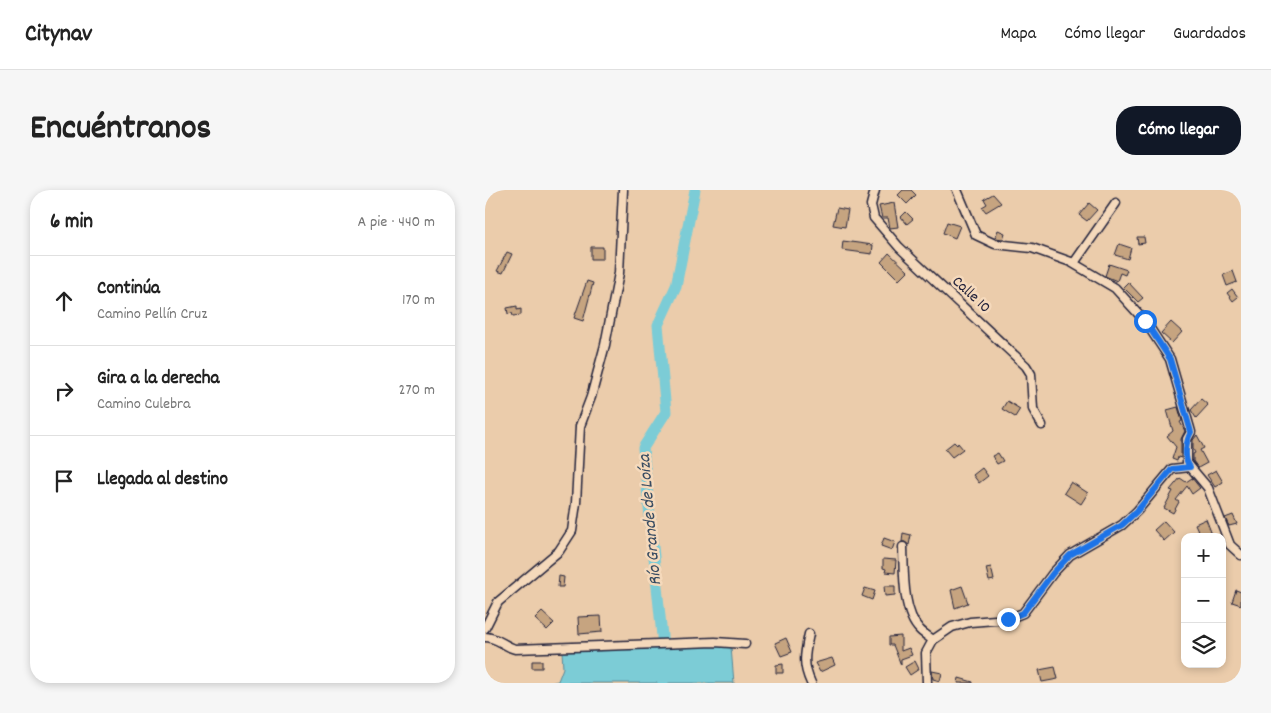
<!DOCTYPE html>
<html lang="es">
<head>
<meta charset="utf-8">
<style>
	:root { --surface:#fff; --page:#f6f6f6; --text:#222; --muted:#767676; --line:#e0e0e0; --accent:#111827 }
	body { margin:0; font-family:Dekko,sans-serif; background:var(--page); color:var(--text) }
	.controls { position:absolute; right:15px; bottom:15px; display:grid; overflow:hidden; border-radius:10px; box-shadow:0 2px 8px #0003 }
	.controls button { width:45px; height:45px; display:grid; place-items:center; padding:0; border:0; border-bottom:1px solid var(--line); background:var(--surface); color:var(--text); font:25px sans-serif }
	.stop { position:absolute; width:15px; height:15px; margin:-11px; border:4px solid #1a73e8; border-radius:50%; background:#fff }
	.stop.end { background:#1a73e8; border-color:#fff; box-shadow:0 1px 5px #0008 }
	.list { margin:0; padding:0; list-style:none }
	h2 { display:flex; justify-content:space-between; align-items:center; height:65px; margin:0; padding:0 20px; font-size:21px }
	h2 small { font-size:16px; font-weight:400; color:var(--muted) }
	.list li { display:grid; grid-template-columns:32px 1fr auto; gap:15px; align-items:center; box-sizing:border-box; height:90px; padding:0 20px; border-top:1px solid var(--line) }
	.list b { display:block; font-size:19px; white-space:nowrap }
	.list p { margin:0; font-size:16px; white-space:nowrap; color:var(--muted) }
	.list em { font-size:16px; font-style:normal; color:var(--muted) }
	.icon { flex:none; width:28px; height:28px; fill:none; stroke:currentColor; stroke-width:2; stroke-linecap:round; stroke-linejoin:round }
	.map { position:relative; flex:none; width:756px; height:493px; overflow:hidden; border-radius:20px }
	header { display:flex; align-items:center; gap:30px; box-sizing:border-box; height:70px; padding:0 25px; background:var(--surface); border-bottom:1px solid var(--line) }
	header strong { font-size:24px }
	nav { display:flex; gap:28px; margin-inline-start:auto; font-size:18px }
	.intro { display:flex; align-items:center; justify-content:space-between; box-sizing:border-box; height:120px; padding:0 30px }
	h1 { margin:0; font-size:35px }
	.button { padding:12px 22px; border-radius:20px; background:var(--accent); color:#fff; font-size:18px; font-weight:700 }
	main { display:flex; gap:30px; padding:0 30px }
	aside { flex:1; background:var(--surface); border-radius:20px; box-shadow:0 2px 8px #0003 }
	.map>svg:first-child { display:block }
	.water { fill:#7cccd6; stroke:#588898 }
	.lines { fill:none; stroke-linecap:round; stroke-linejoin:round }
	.river { stroke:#7cccd6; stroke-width:11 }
	.building { fill:#c6a480; stroke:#22223b }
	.minor-casing { stroke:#22223b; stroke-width:11 }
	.minor { stroke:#f5d9bb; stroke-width:8 }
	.route { stroke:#1a73e8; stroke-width:6 }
	.labels { text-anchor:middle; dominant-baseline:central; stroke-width:5; stroke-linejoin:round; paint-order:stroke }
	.street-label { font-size:16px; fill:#22223b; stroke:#f5d9bb }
	.water-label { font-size:18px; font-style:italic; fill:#384c62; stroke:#f5d9bb }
</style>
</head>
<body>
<header>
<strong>Citynav</strong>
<nav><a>Mapa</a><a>Cómo llegar</a><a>Guardados</a></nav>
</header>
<div class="intro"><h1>Encuéntranos</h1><a class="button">Cómo llegar</a></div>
<main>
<aside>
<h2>6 min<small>A pie · 440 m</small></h2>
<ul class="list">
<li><svg class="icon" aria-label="ahead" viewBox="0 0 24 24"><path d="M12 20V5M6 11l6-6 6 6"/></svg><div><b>Continúa</b><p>Camino Pellín Cruz</p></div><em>170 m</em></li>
<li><svg class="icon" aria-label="right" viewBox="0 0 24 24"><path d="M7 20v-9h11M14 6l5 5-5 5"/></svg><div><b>Gira a la derecha</b><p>Camino Culebra</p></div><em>270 m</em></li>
<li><svg class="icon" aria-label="arrive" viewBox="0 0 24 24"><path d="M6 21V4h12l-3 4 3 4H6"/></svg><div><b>Llegada al destino</b></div></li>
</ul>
</aside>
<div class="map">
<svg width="756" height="493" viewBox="0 0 756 493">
	<rect width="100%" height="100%" fill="#ebccab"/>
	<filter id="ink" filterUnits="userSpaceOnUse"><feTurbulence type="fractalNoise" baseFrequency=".02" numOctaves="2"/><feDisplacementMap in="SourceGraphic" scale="10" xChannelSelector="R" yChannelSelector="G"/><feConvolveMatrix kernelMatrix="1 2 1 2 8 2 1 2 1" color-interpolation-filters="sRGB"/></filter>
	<g filter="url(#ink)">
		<path class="water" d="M 231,455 L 246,457 L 249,493 L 66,493 L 73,491 L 78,478 L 77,461 Z"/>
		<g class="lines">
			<path class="river" d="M 178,493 L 178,456 L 158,258 L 181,222 L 173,135 L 191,96 L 210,0"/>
		</g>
		<path class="building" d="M 418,0 L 426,0 L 431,5 L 422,14 L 413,5 Z
			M 508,4 L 516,13 L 501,22 L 497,17 L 502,14 L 499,9 Z
			M 409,13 L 413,37 L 405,38 L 403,28 L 397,28 L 394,16 Z
			M 604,13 L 612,20 L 602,31 L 594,25 Z
			M 352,18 L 363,20 L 360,37 L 348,35 Z
			M 421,22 L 428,29 L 422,34 L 416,27 Z
			M 462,32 L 475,36 L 470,48 L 458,43 Z
			M 513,40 L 520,43 L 518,49 L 510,48 Z
			M 652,47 L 659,47 L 660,53 L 653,54 Z
			M 358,51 L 388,55 L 387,64 L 357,60 Z
			M 634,54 L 646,58 L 643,69 L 630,65 Z
			M 106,57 L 118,57 L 118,69 L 106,69 Z
			M 22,62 L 27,64 L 18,83 L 12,81 Z
			M 404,63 L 423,81 L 414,90 L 396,72 Z
			M 624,74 L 642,80 L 640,85 L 635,83 L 632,91 L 620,86 Z
			M 748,81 L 752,92 L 742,96 L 738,85 Z
			M 102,91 L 108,93 L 98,131 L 89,128 Z
			M 643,92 L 658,108 L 653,112 L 638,97 Z
			M 747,99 L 753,107 L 748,111 L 742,103 Z
			M 32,116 L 32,120 L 36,119 L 36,125 L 28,126 L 27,123 L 23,124 L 22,118 Z
			M 686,132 L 697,142 L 687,153 L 676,143 Z
			M 716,209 L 723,215 L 711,228 L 706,220 Z
			M 522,211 L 535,219 L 530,227 L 517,219 Z
			M 693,217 L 697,231 L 695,232 L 700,241 L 696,249 L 696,268 L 693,267 L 692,271 L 687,269 L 691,257 L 682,246 L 688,241 L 682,220 Z
			M 712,245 L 719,258 L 715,260 L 722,273 L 713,278 L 708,271 L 708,264 L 710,263 L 708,259 L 708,250 Z
			M 469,252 L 472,255 L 473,253 L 478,259 L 467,267 L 460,259 Z
			M 513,263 L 518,271 L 512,274 L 507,266 Z
			M 497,278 L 503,286 L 494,293 L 488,285 Z
			M 731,280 L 738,292 L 730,297 L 722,285 Z
			M 695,288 L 701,292 L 707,288 L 715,298 L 707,304 L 702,296 L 691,310 L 694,312 L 688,323 L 679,318 L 688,301 L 685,300 Z
			M 586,292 L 603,303 L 596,314 L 579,303 Z
			M 748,325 L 752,334 L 744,336 L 740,328 Z
			M 721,329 L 726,342 L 716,347 L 710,334 Z
			M 679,331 L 689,342 L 679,351 L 669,340 Z
			M 418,343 L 426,345 L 424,355 L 420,352 L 417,352 Z
			M 399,348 L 410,352 L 407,360 L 396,356 Z
			M 398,369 L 411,370 L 410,383 L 400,382 L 401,379 L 398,378 Z
			M 506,377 L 509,390 L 504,391 L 501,378 Z
			M 74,386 L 79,387 L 78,397 L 73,397 Z
			M 399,396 L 410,396 L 410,405 L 400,406 Z
			M 477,396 L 483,413 L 470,418 L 466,400 Z
			M 380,398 L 390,401 L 387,410 L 377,406 Z
			M 751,400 L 756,402 L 756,415 L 747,412 Z
			M 57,422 L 69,433 L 62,440 L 50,429 Z
			M 116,426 L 117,442 L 94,444 L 93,427 Z
			M 416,446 L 416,461 L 424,458 L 427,465 L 416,469 L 416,475 L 408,455 L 404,455 L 404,447 Z
			M 301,448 L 307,462 L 296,466 L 290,453 Z
			M 347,468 L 350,475 L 335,482 L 330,473 Z
			M 47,471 L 57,471 L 57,478 L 47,478 Z
			M 430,471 L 434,479 L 425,485 L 420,477 Z
			M 298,474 L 298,483 L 291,483 L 291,475 Z
			M 570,477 L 573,489 L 557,492 L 554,480 Z
			M 447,481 L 457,483 L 455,491 L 448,489 Z
			M 474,488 L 488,492 L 488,493 L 473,493 Z"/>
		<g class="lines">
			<defs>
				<path id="minor" d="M 390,0 L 386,15 L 389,28 L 414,57 L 541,176 L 546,184 L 548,219 L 557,235
					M 472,0 L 491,45 L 510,54 L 547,58 L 586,72 L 630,98 L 660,131 L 685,169 L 706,242 L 702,249 L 702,273 L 723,298 L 745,355 L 756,365
					M 589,73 L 631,13
					M 418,357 C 419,381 417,422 435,440 C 439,444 444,447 448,450
					M 0,438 L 13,412 L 74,361 L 87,341 L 91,313 L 95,236 L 106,207 L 120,155 L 134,83 L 138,0
					M 324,444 C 320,463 317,474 326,493
					M 0,447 C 12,447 19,456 30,459 L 230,452 L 260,454
					M 442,493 L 441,463 L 448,450 L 467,437 L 485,432 L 523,429 L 538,423 L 568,383 L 585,365 L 637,335 L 652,321 L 687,279 L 705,277"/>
			</defs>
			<use href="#minor" class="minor-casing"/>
			<use href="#minor" class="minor"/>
		</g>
	</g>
	<g class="lines" filter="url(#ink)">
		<path class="route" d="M 523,429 L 538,423 L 568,383 L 585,365 L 637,335 L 652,321 L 687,279 L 705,277 C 698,268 701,251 706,242 L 685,169 L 660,131"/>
	</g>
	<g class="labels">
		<g class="street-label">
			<text transform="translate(486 105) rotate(43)">Calle 10</text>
		</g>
		<g class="water-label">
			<text transform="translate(166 330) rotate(-95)">Río Grande de Loíza</text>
		</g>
	</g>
</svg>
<div class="controls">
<button>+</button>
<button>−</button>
<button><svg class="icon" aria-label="layers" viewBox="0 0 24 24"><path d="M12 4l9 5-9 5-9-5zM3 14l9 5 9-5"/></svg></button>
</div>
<div class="stop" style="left:660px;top:131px"></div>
<div class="stop end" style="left:523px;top:429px"></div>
</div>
</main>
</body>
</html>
